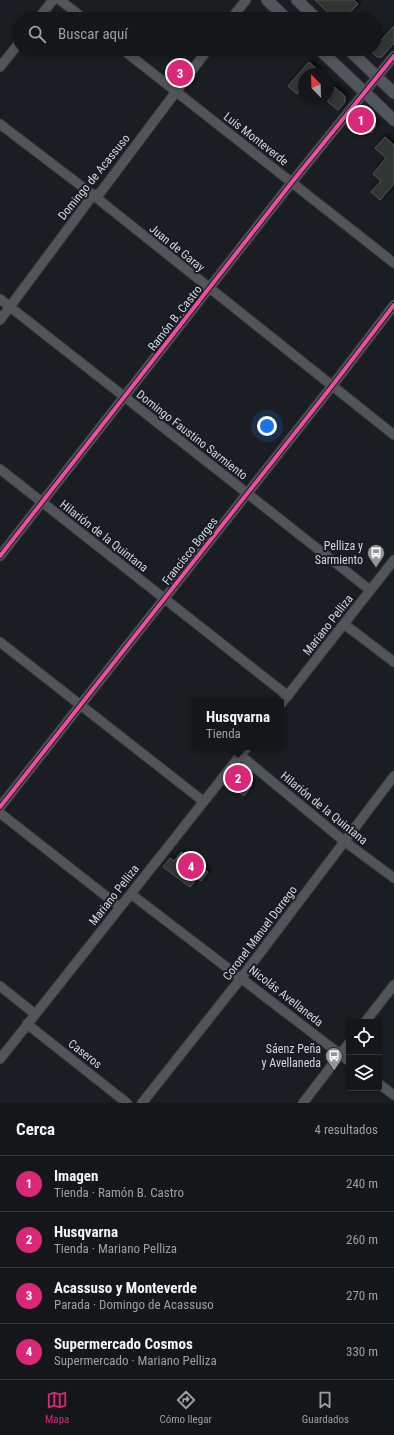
<!DOCTYPE html>
<html lang="es">
<head>
<meta charset="utf-8">
<style>
	:root { --surface:#141619; --page:#212326; --text:#f1f3f6; --muted:#9d9fa2; --line:#333538; --accent:#db2777 }
	body { margin:0; font-family:"Roboto Condensed",sans-serif; background:var(--page); color:var(--text) }
	.controls { position:absolute; right:12px; bottom:12px; display:grid; overflow:hidden; border-radius:4px; box-shadow:0 2px 6px #0003 }
	.controls button { width:36px; height:36px; display:grid; place-items:center; padding:0; border:0; border-bottom:1px solid var(--line); background:var(--surface); color:var(--text); font:20px sans-serif }
	.compass { position:absolute; left:298px; top:68px; width:36px; height:36px; border-radius:50%; background:var(--surface); box-shadow:0 2px 6px #0003; rotate:337deg }
	.you { position:absolute; left:267px; top:426px; width:14px; height:14px; margin:-10px; border:3px solid #fff; border-radius:50%; background:#1a73e8; box-shadow:0 0 0 6px #1a73e833 }
	.badge { display:grid; place-items:center; width:26px; height:26px; border-radius:50%; background:var(--accent); color:#fff; font-size:13px; font-weight:700 }
	.pin { position:absolute; translate:-50% -50%; border:2px solid #fff; box-shadow:0 1px 4px #0006 }
	.popup { position:absolute; left:192px; top:698px; width:92px; height:52px; box-sizing:border-box; display:grid; place-content:center; border-radius:4px; background:var(--surface); filter:drop-shadow(0 1px 3px #0005); font-size:13px; white-space:nowrap; color:var(--muted) }
	.popup b { font-size:15px; color:var(--text) }
	.popup::after { content:''; position:absolute; left:50%; top:100%; margin-left:-8px; border:8px solid transparent; border-top-color:var(--surface) }
	.list { margin:0; padding:0; list-style:none }
	h2 { display:flex; justify-content:space-between; align-items:center; height:52px; margin:0; padding:0 16px; font-size:17px }
	h2 small { font-size:13px; font-weight:400; color:var(--muted) }
	.list li { display:grid; grid-template-columns:26px 1fr auto; gap:12px; align-items:center; box-sizing:border-box; height:56px; padding:0 16px; border-top:1px solid var(--line) }
	.list b { display:block; font-size:15px; white-space:nowrap }
	.list p { margin:0; font-size:13px; white-space:nowrap; color:var(--muted) }
	.list em { font-size:13px; font-style:normal; color:var(--muted) }
	.icon { flex:none; width:22px; height:22px; fill:none; stroke:currentColor; stroke-width:2; stroke-linecap:round; stroke-linejoin:round }
	.map { position:relative; flex:none; width:394px; height:1103px; overflow:hidden }
	.search { position:absolute; background:var(--surface); box-shadow:0 2px 6px #0003; left:12px; right:12px; top:12px; height:44px; display:flex; align-items:center; gap:10px; box-sizing:border-box; padding:0 14px; border-radius:22px; color:var(--muted); font-size:15px }
	.sheet { height:276px; background:var(--surface) }
	nav { display:flex; justify-content:space-around; align-items:center; box-sizing:border-box; height:56px; border-top:1px solid var(--line); background:var(--surface); font-size:11px; color:var(--muted) }
	nav a { display:grid; justify-items:center; gap:2px }
	nav .on { color:var(--accent) }
	.map>svg:first-child { display:block }
	.building { fill:#313530; stroke:#515353; filter:url(#shadow) }
	.lines { fill:none; stroke-linecap:round; stroke-linejoin:round }
	.minor-casing { stroke:#37383c; stroke-width:11 }
	.major-casing { stroke:#37383c; stroke-width:13 }
	.minor { stroke:#525458; stroke-width:9 }
	.major { stroke:#51565c; stroke-width:11 }
	.cycleway-casing { stroke:#171c24; stroke-width:6 }
	.cycleway { stroke:#ef4d9e; stroke-width:4 }
	.labels { text-anchor:middle; dominant-baseline:central; stroke-width:4; stroke-linejoin:round; paint-order:stroke }
	.street-label { font-size:12px; fill:#d2d5db; stroke:#171c24 }
	.poi-label { font-size:12px; fill:#d2d5db; stroke:#171c24; text-anchor:end }
</style>
</head>
<body>
<div class="map">
<svg width="394" height="1103" viewBox="0 0 394 1103">
	<defs>
		<filter id="shadow"><feDropShadow dx="3" dy="-3" stdDeviation="2" flood-color="#0009"/></filter>
	</defs>
	<rect width="100%" height="100%" fill="#1a1d21"/>
	<path class="building" d="M 315,0 L 354,0 L 358,4 L 344,19 L 335,19 Z
		M 394,26 L 394,43 L 382,57 L 377,57 L 369,49 L 375,49 L 375,34 L 381,40 Z
		M 309,62 L 322,74 L 304,74 L 304,86 L 297,94 L 288,86 Z
		M 333,86 L 345,96 L 345,102 L 338,110 L 328,102 L 328,92 Z
		M 357,114 L 364,114 L 376,126 L 371,133 L 361,126 L 357,132 L 348,125 Z
		M 385,137 L 394,145 L 394,184 L 380,200 L 371,192 L 381,181 L 373,174 L 386,158 L 375,148 Z
		M 234,775 L 240,776 L 252,785 L 244,796 L 228,783 Z
		M 181,852 L 208,872 L 201,881 L 197,878 L 190,887 L 163,867 L 170,858 L 174,861 Z"/>
	<g class="lines">
		<defs>
			<path id="minor" d="M 60,0 L 84,19
				M 38,19 L 53,0
				M 231,19 L 246,0
				M 122,49 L 394,263
				M 0,67 L 19,43
				M 0,124 L 93,195 L 394,435
				M 0,299 L 370,590
				M 0,320 L 93,195 L 100,193 L 208,49
				M 0,469 L 288,696
				M 0,556 L 292,182 L 394,56
				M 344,624 L 394,662
				M 0,642 L 203,801
				M 281,704 L 394,560
				M 240,755 L 344,841 L 394,878
				M 0,807 L 332,386 L 394,305
				M 0,813 L 120,907
				M 131,894 L 349,1061
				M 0,986 L 35,1014
				M 365,1022 L 394,985
				M 27,1024 L 127,1103
				M 0,1059 L 247,747
				M 379,1084 L 394,1095
				M 142,1103 L 242,977 L 394,776
				M 303,1103 L 349,1043"/>
			<path id="major" d="M 267,0 L 287,19
				M 297,0 L 317,19
				M 319,49 L 394,120
				M 348,49 L 394,93"/>
		</defs>
		<use href="#minor" class="minor-casing"/>
		<use href="#major" class="major-casing"/>
		<use href="#minor" class="minor"/>
		<use href="#major" class="major"/>
		<defs>
			<path id="cycleway" d="M 0,556 L 292,182 L 394,56
				M 0,807 L 332,386 L 394,305"/>
		</defs>
		<use href="#cycleway" class="cycleway-casing"/>
		<use href="#cycleway" class="cycleway"/>
	</g>
	<defs>
		<symbol id="bus-pin" viewBox="-11 -11 22 30"><path d="M0 17L-7.5 6A9.5 9.5 0 1 1 7.5 6Z" fill="#92959a" stroke="#171c24"/><path d="M-5-6H5V4H4V6H2V4H-2V6H-4V4H-5ZM-3.5-4V0h7V-4ZM-3.5 1.2v1.5H-2V1.2ZM2 1.2v1.5H3.5V1.2Z" fill="#fff"/></symbol>
	</defs>
	<g fill-rule="evenodd">
		<use href="#bus-pin" x="366" y="543" width="20" height="27"/>
		<use href="#bus-pin" x="324" y="1046" width="20" height="27"/>
	</g>
	<g class="labels">
		<g class="street-label">
			<text transform="translate(256 139) rotate(38)">Luis Monteverde</text>
			<text transform="translate(94 177) rotate(-51)">Domingo de Acassuso</text>
			<text transform="translate(177 248) rotate(39)">Juan de Garay</text>
			<text transform="translate(175 318) rotate(-52)">Ramón B. Castro</text>
			<text transform="translate(192 435) rotate(38)">Domingo Faustino Sarmiento</text>
			<text transform="translate(104 536) rotate(38)">Hilarión de la Quintana</text>
			<text transform="translate(190 551) rotate(-52)">Francisco Borges</text>
			<text transform="translate(328 625) rotate(-52)">Mariano Pelliza</text>
			<text transform="translate(324 808) rotate(39)">Hilarión de la Quintana</text>
			<text transform="translate(114 895) rotate(-52)">Mariano Pelliza</text>
			<text transform="translate(260 933) rotate(-53)">Coronel Manuel Dorrego</text>
			<text transform="translate(286 996) rotate(38)">Nicolás Avellaneda</text>
			<text transform="translate(85 1054) rotate(38)">Caseros</text>
		</g>
		<g class="poi-label">
			<text x="363" y="546">Pelliza y<tspan x="363" dy="14">Sarmiento</tspan></text>
			<text x="321" y="1049">Sáenz Peña<tspan x="321" dy="14">y Avellaneda</tspan></text>
		</g>
	</g>
</svg>
<div class="controls">
<button><svg class="icon" aria-label="locate" viewBox="0 0 24 24"><circle cx="12" cy="12" r="6"/><path d="M12 2v4M12 18v4M2 12h4M18 12h4"/></svg></button>
<button><svg class="icon" aria-label="layers" viewBox="0 0 24 24"><path d="M12 4l9 5-9 5-9-5zM3 14l9 5 9-5"/></svg></button>
</div>
<svg class="compass" viewBox="-18 -18 36 36"><path d="M0-13l5 13h-10z" fill="#e53935"/><path d="M0 13l5-13h-10z" fill="#9d9fa2"/></svg>
<div class="you"></div>
<div class="pin badge" style="left:361px;top:120px">1</div>
<div class="pin badge" style="left:238px;top:778px">2</div>
<div class="popup"><b>Husqvarna</b>Tienda</div>
<div class="pin badge" style="left:180px;top:73px">3</div>
<div class="pin badge" style="left:191px;top:866px">4</div>
<div class="search"><svg class="icon" aria-label="search" viewBox="0 0 24 24"><circle cx="10" cy="10" r="6"/><path d="M15 15l6 6"/></svg>Buscar aquí</div>
</div>
<section class="sheet">
<h2>Cerca<small>4 resultados</small></h2>
<ul class="list">
<li><span class="badge">1</span><div><b>Imagen</b><p>Tienda · Ramón B. Castro</p></div><em>240 m</em></li>
<li><span class="badge">2</span><div><b>Husqvarna</b><p>Tienda · Mariano Pelliza</p></div><em>260 m</em></li>
<li><span class="badge">3</span><div><b>Acassuso y Monteverde</b><p>Parada · Domingo de Acassuso</p></div><em>270 m</em></li>
<li><span class="badge">4</span><div><b>Supermercado Cosmos</b><p>Supermercado · Mariano Pelliza</p></div><em>330 m</em></li>
</ul>
</section>
<nav>
<a class="on"><svg class="icon" aria-label="map" viewBox="0 0 24 24"><path d="M3 6l6-2 6 2 6-2v14l-6 2-6-2-6 2zM9 4v14M15 6v14"/></svg>Mapa</a>
<a><svg class="icon" aria-label="directions" viewBox="0 0 24 24"><path d="M12 3l9 9-9 9-9-9zM9 14v-3h6M13 9l2 2-2 2"/></svg>Cómo llegar</a>
<a><svg class="icon" aria-label="saved" viewBox="0 0 24 24"><path d="M7 4h10v16l-5-4-5 4z"/></svg>Guardados</a>
</nav>
</body>
</html>
